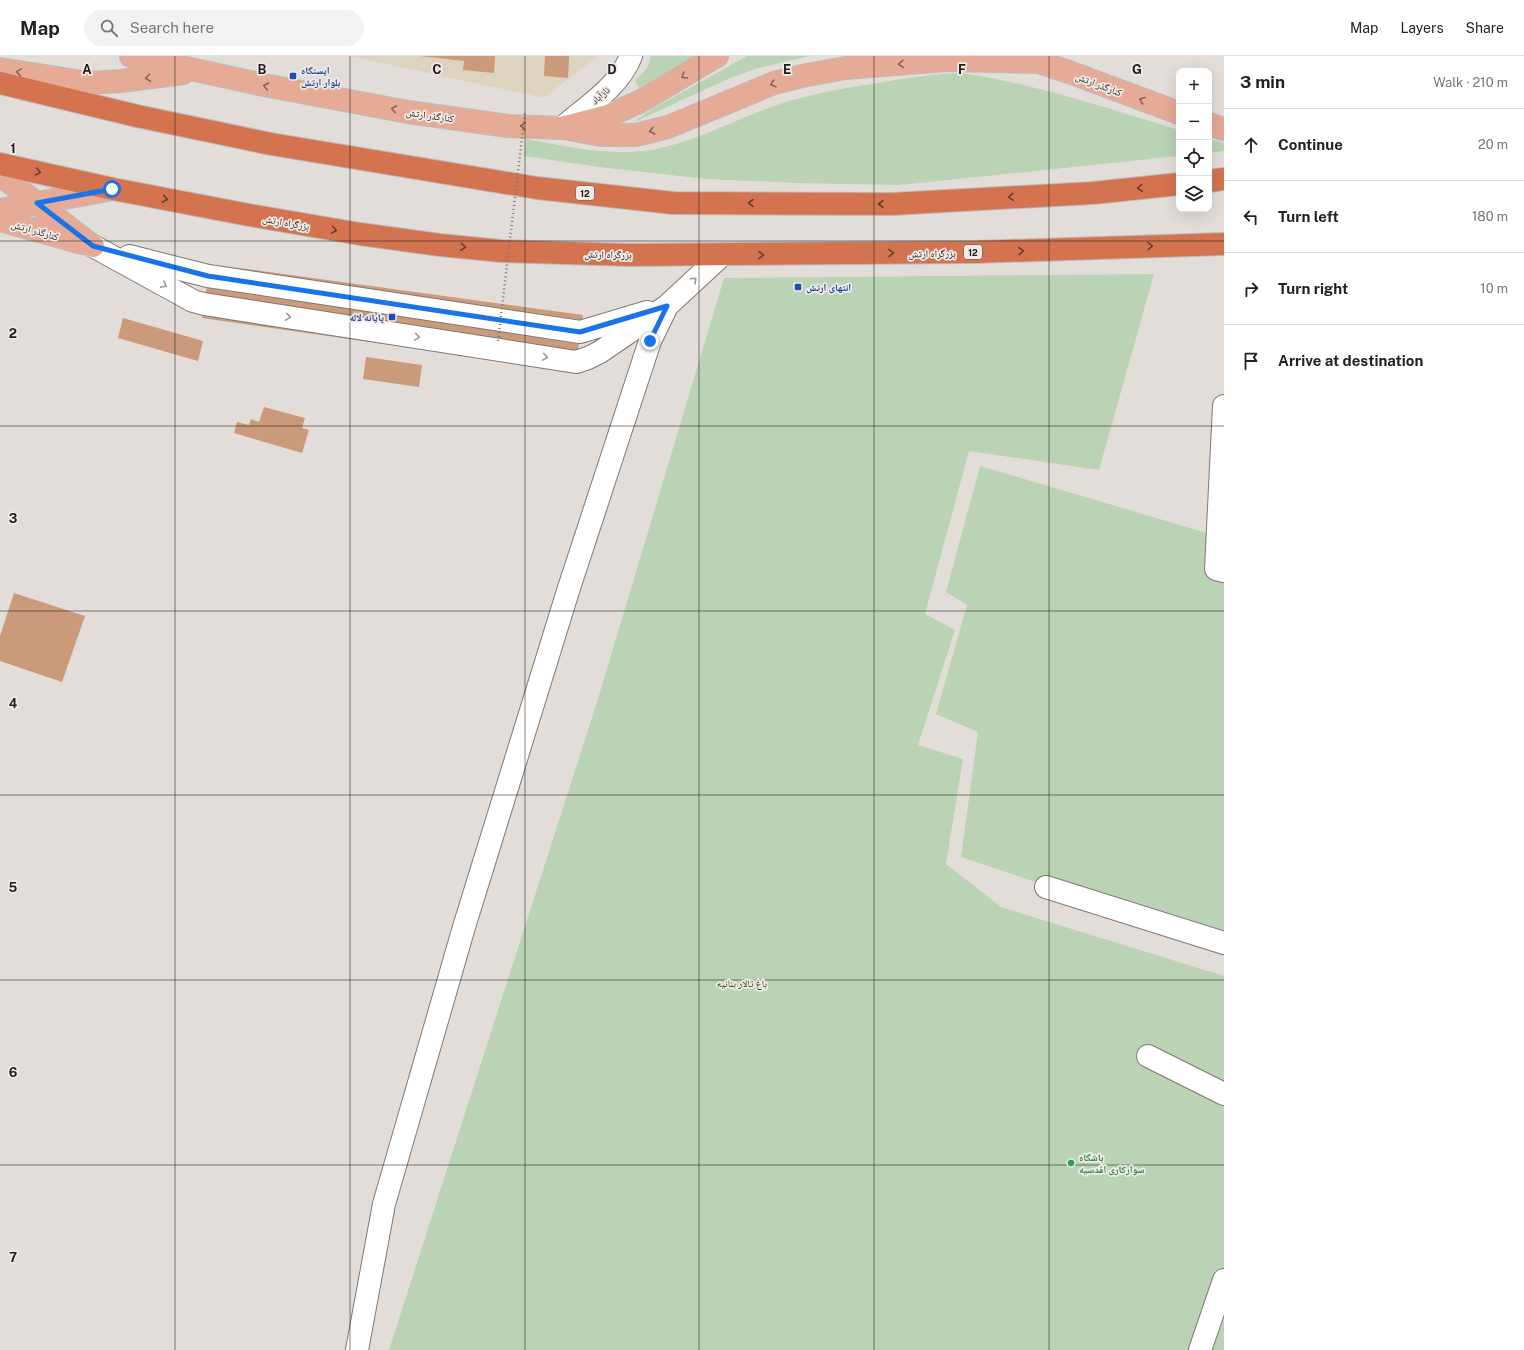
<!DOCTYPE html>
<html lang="en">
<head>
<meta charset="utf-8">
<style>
	:root { --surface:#fff; --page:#f2f2f2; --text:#222; --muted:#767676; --line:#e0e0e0 }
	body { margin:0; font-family:"Public Sans","Noto Naskh Arabic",sans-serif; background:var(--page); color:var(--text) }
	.controls { position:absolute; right:12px; top:12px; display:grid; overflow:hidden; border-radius:8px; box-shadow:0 4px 16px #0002 }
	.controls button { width:36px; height:36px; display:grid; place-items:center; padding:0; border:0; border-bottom:1px solid var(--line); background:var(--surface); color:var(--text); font:20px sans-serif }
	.stop { position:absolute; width:12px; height:12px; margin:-9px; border:3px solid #1a73e8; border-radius:50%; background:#fff }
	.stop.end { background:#1a73e8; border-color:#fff; box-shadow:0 1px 4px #0008 }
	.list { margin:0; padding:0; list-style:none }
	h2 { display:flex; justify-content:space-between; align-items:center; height:52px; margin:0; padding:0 16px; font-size:17px }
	h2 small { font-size:13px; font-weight:400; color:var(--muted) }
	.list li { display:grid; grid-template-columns:26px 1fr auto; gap:12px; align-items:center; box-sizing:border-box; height:72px; padding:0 16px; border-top:1px solid var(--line) }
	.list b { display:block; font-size:15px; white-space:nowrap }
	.list em { font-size:13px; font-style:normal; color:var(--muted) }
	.icon { flex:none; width:22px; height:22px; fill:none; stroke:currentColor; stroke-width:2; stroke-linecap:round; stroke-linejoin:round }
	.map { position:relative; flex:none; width:1224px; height:1294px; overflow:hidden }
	header { display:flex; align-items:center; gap:24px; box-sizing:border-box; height:56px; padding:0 20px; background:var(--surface); border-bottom:1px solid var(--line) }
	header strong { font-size:19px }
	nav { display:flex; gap:22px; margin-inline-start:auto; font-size:14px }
	.search { width:280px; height:36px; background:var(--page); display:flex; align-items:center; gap:10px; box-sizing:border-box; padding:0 14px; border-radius:22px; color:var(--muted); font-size:15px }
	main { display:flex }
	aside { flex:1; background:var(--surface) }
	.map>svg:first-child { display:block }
	.industrial { fill:#ddd4bf }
	.green { fill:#b9d3b4 }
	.building { fill:#ca9a7b }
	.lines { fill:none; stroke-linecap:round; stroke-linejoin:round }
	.minor-casing { stroke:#7e7975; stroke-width:24 }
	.major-casing { stroke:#bcbbbb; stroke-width:24 }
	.highway-casing { stroke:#bcbbbb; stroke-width:24 }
	.minor { stroke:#fff; stroke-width:22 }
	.major { stroke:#e5ab96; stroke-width:22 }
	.highway { stroke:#d47350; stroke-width:22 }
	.path-bridge { stroke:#7c7775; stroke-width:2.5; stroke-dasharray:1 3; stroke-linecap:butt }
	.oneway { stroke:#826459 }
	.oneway2 { stroke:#683f31 }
	.oneway3 { stroke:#9b9999 }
	.route { stroke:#1a73e8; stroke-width:5 }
	.grid { fill:none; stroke:#201d1c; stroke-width:1; stroke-opacity:0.55 }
	.transit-dot { fill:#1a4fb4; stroke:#f1eae6; stroke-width:1.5 }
	.leisure-dot { fill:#2e9e5b; stroke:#f1eae6; stroke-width:1.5 }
	.labels { text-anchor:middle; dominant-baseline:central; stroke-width:3.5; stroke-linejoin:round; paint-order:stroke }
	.shield { fill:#f1eae6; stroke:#5f5a59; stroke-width:1 }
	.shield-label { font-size:9px; font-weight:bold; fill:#201d1c }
	.transit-label { font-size:10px; font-weight:bold; fill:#164399; stroke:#f1eae6; text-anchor:start }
	.street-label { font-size:10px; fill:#201d1c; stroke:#f1eae6 }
	.park-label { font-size:10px; fill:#0b3d01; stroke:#f1eae6 }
	.leisure-label { font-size:10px; font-weight:bold; fill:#27864d; stroke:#f1eae6; text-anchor:start }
	.grid-label { font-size:13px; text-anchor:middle; font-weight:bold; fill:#201d1c; stroke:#f1eae6; stroke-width:3.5; stroke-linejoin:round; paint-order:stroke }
</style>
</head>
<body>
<header>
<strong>Map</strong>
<div class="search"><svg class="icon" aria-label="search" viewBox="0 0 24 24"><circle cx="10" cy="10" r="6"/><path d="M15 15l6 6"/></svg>Search here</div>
<nav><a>Map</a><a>Layers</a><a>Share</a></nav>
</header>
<main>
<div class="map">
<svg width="1224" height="1294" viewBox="0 0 1224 1294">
	<rect width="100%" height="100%" fill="#e3ddd9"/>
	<path class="industrial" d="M 350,0 L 598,0 L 544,42 Z"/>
	<path class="green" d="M 651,0 L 694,0 L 639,32 L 635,25 L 647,12 Z
		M 747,0 L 809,0 L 755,13 L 728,23 L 632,67 L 652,53 Z
		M 961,17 C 1037,28 1106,52 1179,74 L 1179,100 L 899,129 L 796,127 L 706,123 L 599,111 L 524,100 L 526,83 C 565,90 604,99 643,95 C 688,90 735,63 777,49 C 810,38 844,32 877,27 C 906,22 932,18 961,17 Z
		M 1209,83 L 1224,87 L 1224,95 L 1209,97 Z
		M 1154,218 L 1099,414 L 969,395 L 925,558 L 955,574 L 918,689 L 963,703 L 946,808 L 1001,851 L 1224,920 L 1224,1294 L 389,1294 L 597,646 L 724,222 Z
		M 980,410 L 1224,482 L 1224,889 L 961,801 L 978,676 L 936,658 L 967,549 L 946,536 Z"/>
	<path class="building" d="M 420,0 L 495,0 L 494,17 L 463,14 L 464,5 Z
		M 545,0 L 569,0 L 568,22 L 544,20 Z
		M 210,208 L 583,259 L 575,315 L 202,262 Z
		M 123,262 L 203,285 L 198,305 L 118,282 Z
		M 366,301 L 422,309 L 419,331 L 363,323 Z
		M 264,351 L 305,362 L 302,372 L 309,374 L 302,397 L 234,377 L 237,366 L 249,369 L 251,363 L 259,366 Z
		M 14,537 L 85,560 L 62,626 L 0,605 L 0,580 Z"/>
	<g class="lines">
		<defs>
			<path id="minor" d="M 562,72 C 586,51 619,31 631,0
				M 93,190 L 193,245 L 204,248 L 576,306 L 588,302 L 600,296 L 667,250 L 722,199
				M 129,200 L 208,220 L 580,276 L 647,256
				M 1224,350 L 1216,513 L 1224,515
				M 1046,831 L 1224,887
				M 1148,1000 L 1224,1038
				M 357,1294 L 384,1148 L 464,871 L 568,535 L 650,285 L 667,250
				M 1200,1294 L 1224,1224"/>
			<path id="major" d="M 131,0 L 264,29 L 408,56 L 508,70 L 562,72 L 608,60 L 641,45 L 717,0
				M 1024,1 L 1069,16 L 1179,57
				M 0,13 L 89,27 L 121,25 L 183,17
				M 1209,68 L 1224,73
				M 569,73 L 601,79 L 636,79 L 668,71 L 774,27 L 802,20 L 845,12 L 947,4 L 1038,6
				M 0,119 L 93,190
				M 0,154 L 113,133
				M 0,164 L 82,187"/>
			<path id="highway" d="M 0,27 L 137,60 L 271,88 L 537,132 L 673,147 L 892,148 L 1093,137 L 1179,128
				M 0,108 L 113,133 L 249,159 L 360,178 L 440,189 L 501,195 L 630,199 L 975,196 L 1224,188
				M 1209,125 L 1224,123"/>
		</defs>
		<use href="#minor" class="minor-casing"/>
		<use href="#major" class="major-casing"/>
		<use href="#highway" class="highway-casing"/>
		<use href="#minor" class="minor"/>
		<use href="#major" class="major"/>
		<use href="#highway" class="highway"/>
		<path class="path-bridge" d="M 498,285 L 525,56"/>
	</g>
	<defs><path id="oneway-chevron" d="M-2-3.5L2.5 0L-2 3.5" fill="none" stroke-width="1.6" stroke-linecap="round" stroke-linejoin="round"/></defs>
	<g class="oneway">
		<use href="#oneway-chevron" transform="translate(901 8) rotate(175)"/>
		<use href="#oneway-chevron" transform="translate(19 16) rotate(-171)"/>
		<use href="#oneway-chevron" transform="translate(684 20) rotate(150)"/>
		<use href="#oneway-chevron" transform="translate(148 22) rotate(173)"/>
		<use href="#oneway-chevron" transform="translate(773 28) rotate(162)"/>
		<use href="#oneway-chevron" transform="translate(266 30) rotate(-169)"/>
		<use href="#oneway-chevron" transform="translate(1142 44) rotate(-159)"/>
		<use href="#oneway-chevron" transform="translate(394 53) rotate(-170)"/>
		<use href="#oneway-chevron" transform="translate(523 70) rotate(-178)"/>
		<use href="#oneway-chevron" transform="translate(652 75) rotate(166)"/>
	</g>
	<g class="oneway2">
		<use href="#oneway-chevron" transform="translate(38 116) rotate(13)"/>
		<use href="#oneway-chevron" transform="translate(1140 132) rotate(174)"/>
		<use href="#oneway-chevron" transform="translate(1011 141) rotate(177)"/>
		<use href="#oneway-chevron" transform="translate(165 143) rotate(11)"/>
		<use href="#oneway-chevron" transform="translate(751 147) rotate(-180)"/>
		<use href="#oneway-chevron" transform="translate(881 148) rotate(-180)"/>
		<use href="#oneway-chevron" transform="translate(334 174) rotate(10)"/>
		<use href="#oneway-chevron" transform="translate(1150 190) rotate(-2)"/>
		<use href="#oneway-chevron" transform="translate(463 191) rotate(5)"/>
		<use href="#oneway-chevron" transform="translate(1021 195) rotate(-2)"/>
		<use href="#oneway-chevron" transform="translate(891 197) rotate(-1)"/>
		<use href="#oneway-chevron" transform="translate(761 199) rotate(-1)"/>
	</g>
	<g class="oneway3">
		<use href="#oneway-chevron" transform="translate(694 224) rotate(-43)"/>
		<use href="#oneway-chevron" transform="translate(164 229) rotate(29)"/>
		<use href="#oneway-chevron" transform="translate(288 261) rotate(9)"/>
		<use href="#oneway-chevron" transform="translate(417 281) rotate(9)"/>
		<use href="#oneway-chevron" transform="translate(545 301) rotate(9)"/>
	</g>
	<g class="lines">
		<path class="route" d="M 112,133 L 37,147 L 93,190 L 208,220 L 580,276 L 667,250 L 650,285"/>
	</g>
	<path class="grid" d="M 175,0 L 175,1294M 350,0 L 350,1294M 525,0 L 525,1294M 699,0 L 699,1294M 874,0 L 874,1294M 1049,0 L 1049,1294M 0,185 L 1224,185M 0,370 L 1224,370M 0,555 L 1224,555M 0,739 L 1224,739M 0,924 L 1224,924M 0,1109 L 1224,1109"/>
	<g class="transit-dot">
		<rect x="289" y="16" width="8" height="8" rx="2"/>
		<rect x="794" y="227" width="8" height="8" rx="2"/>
		<rect x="388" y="257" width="8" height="8" rx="2"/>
	</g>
	<circle class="leisure-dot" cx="1071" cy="1107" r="4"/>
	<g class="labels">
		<g class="shield">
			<rect x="576" y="130" width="18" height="14" rx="3"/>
			<rect x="964" y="189" width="18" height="14" rx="3"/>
		</g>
		<g class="shield-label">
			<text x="585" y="137">12</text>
			<text x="973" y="196">12</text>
		</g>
		<g class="transit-label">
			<text x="301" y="14">ایستگاه<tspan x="301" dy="12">بلوار ارتش</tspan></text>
			<text x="806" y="231">انتهای ارتش</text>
			<text x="384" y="261" text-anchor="end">پایانه لاله</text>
		</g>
		<g class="street-label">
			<text transform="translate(1099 28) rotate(21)">کنارگذر ارتش</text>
			<text transform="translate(600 39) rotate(-42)">نازآباد</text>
			<text transform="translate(430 59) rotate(8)">کنارگذر ارتش</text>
			<text transform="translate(286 166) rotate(10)">بزرگراه ارتش</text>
			<text transform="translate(35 174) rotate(16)">کنارگذر ارتش</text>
			<text transform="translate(932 197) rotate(-1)">بزرگراه ارتش</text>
			<text transform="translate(608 198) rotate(1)">بزرگراه ارتش</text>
		</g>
		<g class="park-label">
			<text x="742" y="927">باغ تالار بنانیه</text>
		</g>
		<g class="leisure-label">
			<text x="1079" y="1101">باشگاه<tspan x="1079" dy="12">سوارکاری اقدسیه</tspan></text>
		</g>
	</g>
	<g class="grid-label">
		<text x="87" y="18">A</text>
		<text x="262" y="18">B</text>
		<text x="437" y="18">C</text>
		<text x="612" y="18">D</text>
		<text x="787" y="18">E</text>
		<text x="962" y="18">F</text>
		<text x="1137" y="18">G</text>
		<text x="13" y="97">1</text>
		<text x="13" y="282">2</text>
		<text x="13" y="467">3</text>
		<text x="13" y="652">4</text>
		<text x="13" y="836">5</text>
		<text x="13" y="1021">6</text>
		<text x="13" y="1206">7</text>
	</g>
</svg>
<div class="controls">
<button>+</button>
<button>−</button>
<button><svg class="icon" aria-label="locate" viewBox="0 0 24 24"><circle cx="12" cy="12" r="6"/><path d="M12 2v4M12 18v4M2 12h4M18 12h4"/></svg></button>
<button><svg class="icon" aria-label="layers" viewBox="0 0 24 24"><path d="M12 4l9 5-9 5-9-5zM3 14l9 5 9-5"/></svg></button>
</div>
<div class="stop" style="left:112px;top:133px"></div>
<div class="stop end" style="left:650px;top:285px"></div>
</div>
<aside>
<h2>3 min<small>Walk · 210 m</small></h2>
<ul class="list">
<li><svg class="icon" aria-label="ahead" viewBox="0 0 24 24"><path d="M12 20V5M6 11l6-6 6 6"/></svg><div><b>Continue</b></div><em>20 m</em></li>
<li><svg class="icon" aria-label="left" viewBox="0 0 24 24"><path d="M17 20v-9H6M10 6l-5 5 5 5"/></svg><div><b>Turn left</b></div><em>180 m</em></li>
<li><svg class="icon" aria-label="right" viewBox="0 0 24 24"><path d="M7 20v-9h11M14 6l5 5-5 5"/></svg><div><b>Turn right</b></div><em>10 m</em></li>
<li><svg class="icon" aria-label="arrive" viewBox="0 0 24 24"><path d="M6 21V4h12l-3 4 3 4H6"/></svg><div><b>Arrive at destination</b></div></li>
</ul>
</aside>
</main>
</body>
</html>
